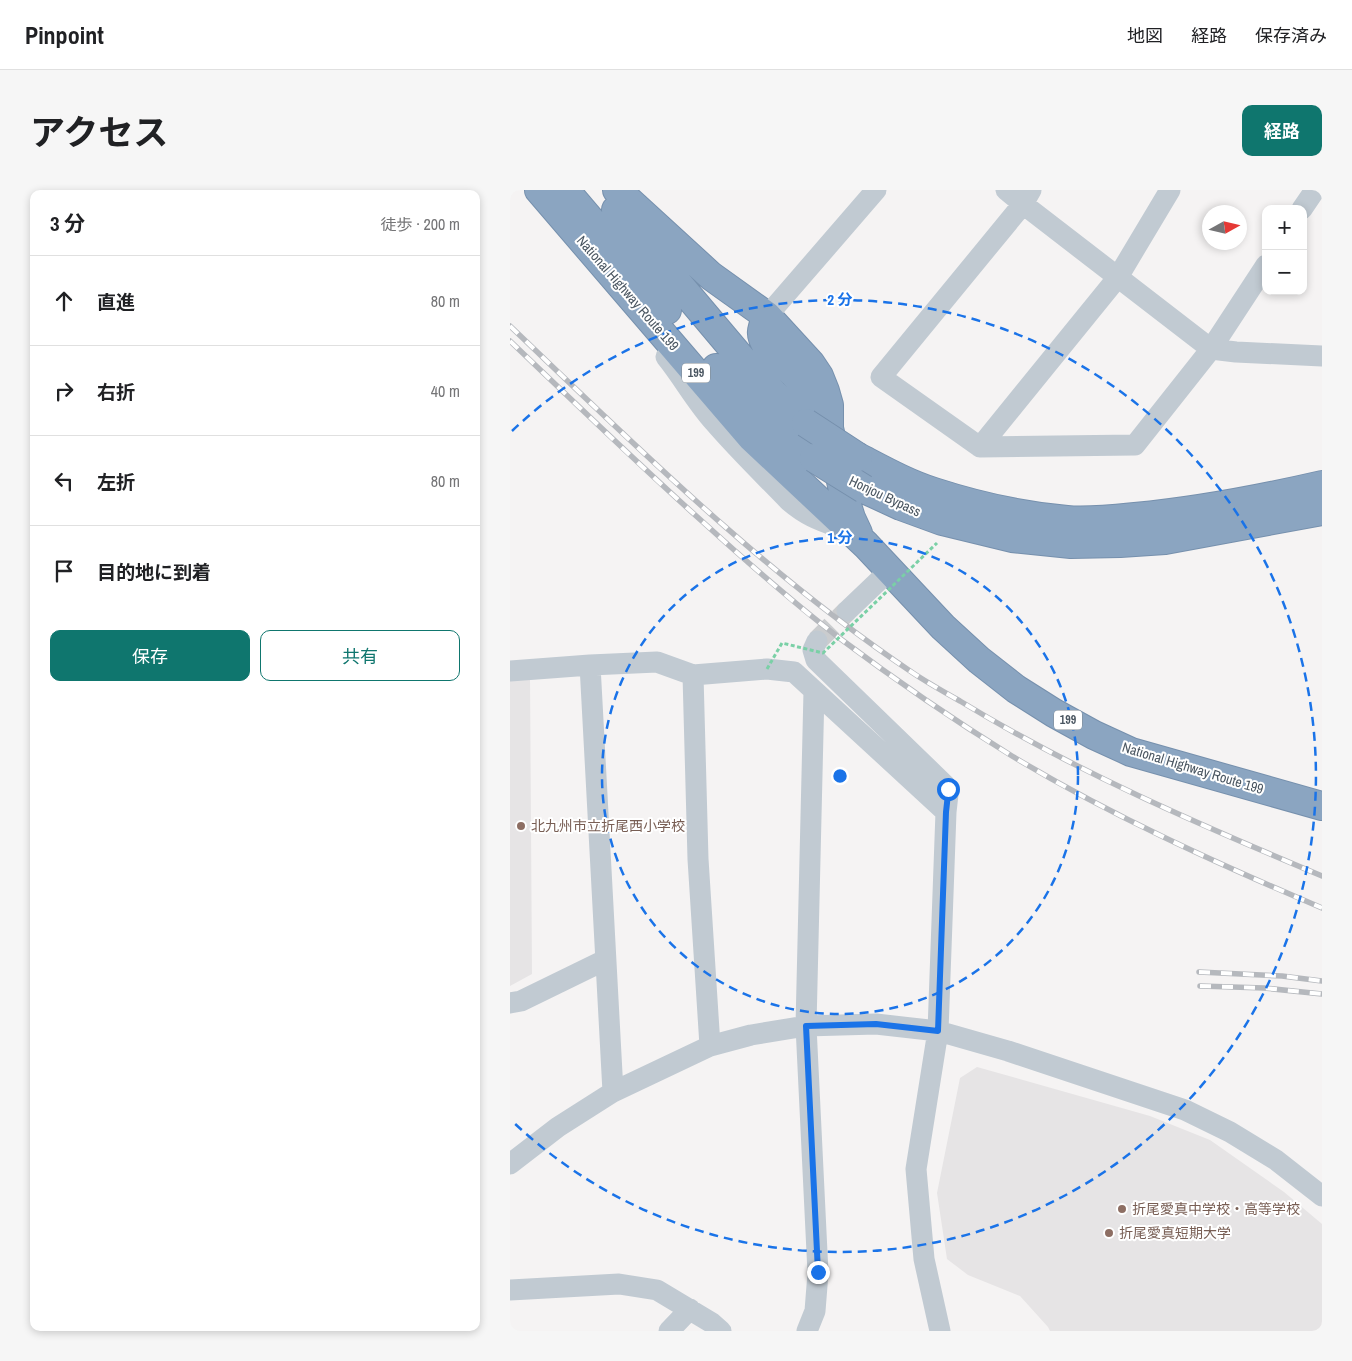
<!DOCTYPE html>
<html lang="ja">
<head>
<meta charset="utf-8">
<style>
	:root { --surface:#fff; --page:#f6f6f6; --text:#202124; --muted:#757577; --line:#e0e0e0; --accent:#0f766e }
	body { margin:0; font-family:"Archivo Narrow","Noto Sans JP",sans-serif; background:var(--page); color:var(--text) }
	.controls { position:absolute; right:15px; top:15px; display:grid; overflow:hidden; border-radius:10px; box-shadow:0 2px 8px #0003 }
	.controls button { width:45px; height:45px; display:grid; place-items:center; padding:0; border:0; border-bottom:1px solid var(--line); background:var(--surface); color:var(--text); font:25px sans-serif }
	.compass { position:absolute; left:692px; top:15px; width:45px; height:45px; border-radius:50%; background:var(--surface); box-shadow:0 2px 8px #0003; rotate:82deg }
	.stop { position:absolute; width:15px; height:15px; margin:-11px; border:4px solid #1a73e8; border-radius:50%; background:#fff }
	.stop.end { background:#1a73e8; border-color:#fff; box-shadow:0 1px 5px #0008 }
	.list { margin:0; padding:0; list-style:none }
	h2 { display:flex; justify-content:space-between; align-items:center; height:65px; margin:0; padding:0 20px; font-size:21px }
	h2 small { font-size:16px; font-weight:400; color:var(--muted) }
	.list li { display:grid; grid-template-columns:32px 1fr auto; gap:15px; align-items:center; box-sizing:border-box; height:90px; padding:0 20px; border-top:1px solid var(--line) }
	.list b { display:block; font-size:19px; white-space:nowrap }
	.list em { font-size:16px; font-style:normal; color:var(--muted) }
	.actions { display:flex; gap:10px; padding:15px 20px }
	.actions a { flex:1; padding:11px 0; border:1px solid var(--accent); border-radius:10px; text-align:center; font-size:18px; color:var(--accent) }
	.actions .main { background:var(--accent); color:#fff }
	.icon { flex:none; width:28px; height:28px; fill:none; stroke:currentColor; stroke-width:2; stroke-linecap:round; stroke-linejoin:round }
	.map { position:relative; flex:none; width:812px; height:1141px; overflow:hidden; border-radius:10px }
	header { display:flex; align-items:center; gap:30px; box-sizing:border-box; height:70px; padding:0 25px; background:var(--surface); border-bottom:1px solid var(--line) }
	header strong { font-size:24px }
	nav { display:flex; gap:28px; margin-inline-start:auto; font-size:18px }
	.intro { display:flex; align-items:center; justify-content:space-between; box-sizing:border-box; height:120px; padding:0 30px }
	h1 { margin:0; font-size:35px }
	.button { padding:12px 22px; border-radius:10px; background:var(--accent); color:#fff; font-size:18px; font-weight:700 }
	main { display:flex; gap:30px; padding:0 30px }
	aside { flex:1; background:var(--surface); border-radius:10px; box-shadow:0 2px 8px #0003 }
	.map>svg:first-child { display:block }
	.education { fill:#e6e4e5 }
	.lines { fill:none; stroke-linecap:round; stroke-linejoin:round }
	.minor-tunnel { stroke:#caccce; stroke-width:21; stroke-dasharray:21 11; stroke-linecap:butt }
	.highway-casing { stroke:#7690ad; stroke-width:30 }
	.minor { stroke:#c1cad2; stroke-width:21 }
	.highway { stroke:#8ba5c1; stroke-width:28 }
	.rail-casing { stroke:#b5b8bd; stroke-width:5.5 }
	.rail { stroke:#fff; stroke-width:4; stroke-dasharray:11; stroke-linecap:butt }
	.highway-bridge-casing { stroke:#7690ad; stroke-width:30; stroke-linecap:butt }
	.path-bridge { stroke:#7ad0a6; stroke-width:3; stroke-dasharray:4 2.5; stroke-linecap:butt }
	.highway-bridge { stroke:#8ba5c1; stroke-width:28 }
	.route { stroke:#1a73e8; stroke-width:6 }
	.ring { fill:none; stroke:#1a73e8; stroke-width:2.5; stroke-dasharray:9 6 }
	.education-dot { fill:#8d6e63; stroke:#fff; stroke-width:2 }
	.labels { text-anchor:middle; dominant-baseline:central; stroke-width:4; stroke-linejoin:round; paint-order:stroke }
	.shield { fill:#fff; stroke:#808990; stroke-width:1 }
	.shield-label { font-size:12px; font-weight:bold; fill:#4a5661 }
	.street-label { font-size:14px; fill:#4a5661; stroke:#fff }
	.education-label { font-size:14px; fill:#785e54; stroke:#fff; text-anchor:start }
	.centre { fill:#1a73e8; stroke:#fff; stroke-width:2.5 }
	.ring-label { font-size:15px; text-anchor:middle; font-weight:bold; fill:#1a73e8; stroke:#fff; stroke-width:4; stroke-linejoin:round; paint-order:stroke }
</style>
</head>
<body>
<header>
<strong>Pinpoint</strong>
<nav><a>地図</a><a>経路</a><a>保存済み</a></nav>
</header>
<div class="intro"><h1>アクセス</h1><a class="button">経路</a></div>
<main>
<aside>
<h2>3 分<small>徒歩 · 200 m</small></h2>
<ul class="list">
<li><svg class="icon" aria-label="ahead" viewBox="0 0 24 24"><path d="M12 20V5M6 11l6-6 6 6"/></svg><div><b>直進</b></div><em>80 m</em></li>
<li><svg class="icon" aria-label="right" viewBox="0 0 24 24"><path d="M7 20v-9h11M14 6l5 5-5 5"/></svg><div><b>右折</b></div><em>40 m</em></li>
<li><svg class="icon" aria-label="left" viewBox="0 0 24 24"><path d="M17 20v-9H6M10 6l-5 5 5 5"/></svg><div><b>左折</b></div><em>80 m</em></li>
<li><svg class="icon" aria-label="arrive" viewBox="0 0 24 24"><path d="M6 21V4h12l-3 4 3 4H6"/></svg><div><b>目的地に到着</b></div></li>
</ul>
<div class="actions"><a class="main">保存</a><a>共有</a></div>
</aside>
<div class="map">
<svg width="812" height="1141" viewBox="0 0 812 1141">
	<rect width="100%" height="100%" fill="#f5f3f3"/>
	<path class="education" d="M 20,488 L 22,784 L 0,796 L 0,489 Z
		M 467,877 L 640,926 L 700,950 L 774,1002 L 812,1034 L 812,1141 L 540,1141 L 538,1137 L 510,1106 L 458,1085 L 437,1069 L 427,1003 L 450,888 Z"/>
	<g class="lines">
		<path class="minor-tunnel" d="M 307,451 L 337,421"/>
		<defs>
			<path id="highway" d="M 29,0 L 241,247 L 356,355 L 433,437 L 469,470 L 506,499 L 544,523 L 584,545 L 621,562 L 812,616
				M 55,0 L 157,120
				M 107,0 L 201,86 L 257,126 L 301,174 L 309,186 L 315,201 L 319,215 L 319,238 L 335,309 L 341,328 L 348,343
				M 106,20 L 230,167 L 263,203 L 296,233
				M 257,126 C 251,140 249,145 258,158 L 294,194 L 304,208
				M 206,178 L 245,220 L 273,245 L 304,268
				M 348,267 C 373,280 398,294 424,302 C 467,316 513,326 557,330 C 577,332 605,329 625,327 C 688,321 751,309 812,295
				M 354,299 L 391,316 L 432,331 L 502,348 L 561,354 L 610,353 L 655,350 L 812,321"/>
		</defs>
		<use href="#highway" class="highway-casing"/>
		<path class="minor" d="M 496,0 L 513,14 L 701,159 L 726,162 L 812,166
			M 521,0 L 513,14 L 371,187 L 470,257 L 625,255 L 701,159 L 756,75
			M 792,19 L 805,0
			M 257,126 L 366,0
			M 156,167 C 173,188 186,212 204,232 C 228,260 254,285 279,311 C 299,328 312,331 336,340
			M 470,257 L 608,87 L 660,0
			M 337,421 L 380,380
			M 307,451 L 303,460 L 306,470 L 435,595 L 438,604 L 436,622
			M 80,475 L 103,902
			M 0,481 L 80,475 L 147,472 L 183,485 L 257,479 L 284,482 L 436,622 L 428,841 L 406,979 L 414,1069 L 430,1141
			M 183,485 L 188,669 L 200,856
			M 0,813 L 11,811 L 95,770
			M 0,974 L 48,937 L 103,902 L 200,856 L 241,845 L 296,836 L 366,834 L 428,841 L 498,861 L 675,920 L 720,942 L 766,970 L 812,1006
			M 0,1100 L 109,1094 L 147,1100 L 202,1133 L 211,1141
			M 159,1141 L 180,1119
			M 297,1141 L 305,1121 L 308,1083 L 296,836 L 304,501"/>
		<use href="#highway" class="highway"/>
		<defs>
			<path id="rail" d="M 0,136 C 128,258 255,384 403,483 C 418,493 434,502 450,511 C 565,581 688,634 812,686
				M 0,151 C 64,212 128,274 194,333 C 237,372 281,411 328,447 C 384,489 442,529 502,566 C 600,625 706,673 812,718
				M 689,782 L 772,786 L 812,791
				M 690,796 L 754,798 L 812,804"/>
		</defs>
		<use href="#rail" class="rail-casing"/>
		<use href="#rail" class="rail"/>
		<defs>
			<path id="highway-bridge" d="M 296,233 L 348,267
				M 304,268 L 354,299"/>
		</defs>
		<use href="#highway-bridge" class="highway-bridge-casing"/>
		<path class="path-bridge" d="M 257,479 L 272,453 L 313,463 L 427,353"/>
		<use href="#highway-bridge" class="highway-bridge"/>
	</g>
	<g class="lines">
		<path class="route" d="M 308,1082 L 296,836 L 366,834 L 428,841 L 436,622 L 438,604 L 438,599"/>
	</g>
	<g class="ring">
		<circle cx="330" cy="586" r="238"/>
		<path d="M2 241A476 476 0 1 1 2 931"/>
	</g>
	<g class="education-dot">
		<circle cx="11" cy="636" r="5"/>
		<circle cx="612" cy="1019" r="5"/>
		<circle cx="599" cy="1043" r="5"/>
	</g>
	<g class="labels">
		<g class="shield">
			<rect x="172" y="173.5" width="28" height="19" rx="4"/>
			<rect x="544" y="520.5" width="28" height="19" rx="4"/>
		</g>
		<g class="shield-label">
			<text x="186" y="183">199</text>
			<text x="558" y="530">199</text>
		</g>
		<g class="street-label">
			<text transform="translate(118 103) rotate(49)">National Highway Route 199</text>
			<text transform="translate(375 306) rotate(25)">Honjou Bypass</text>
			<text transform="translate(683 578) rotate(17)">National Highway Route 199</text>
		</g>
		<g class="education-label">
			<text x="21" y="636">北九州市立折尾西小学校</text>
			<text x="622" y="1019">折尾愛真中学校・高等学校</text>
			<text x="609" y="1043">折尾愛真短期大学</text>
		</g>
	</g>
	<circle cx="330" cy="586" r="8" class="centre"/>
	<g class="ring-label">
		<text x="330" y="115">2 分</text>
		<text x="330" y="353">1 分</text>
	</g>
</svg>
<div class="controls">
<button>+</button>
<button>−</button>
</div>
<svg class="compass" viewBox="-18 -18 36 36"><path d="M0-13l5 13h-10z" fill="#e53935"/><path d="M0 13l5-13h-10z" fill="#757577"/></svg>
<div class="stop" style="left:438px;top:599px"></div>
<div class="stop end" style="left:308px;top:1082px"></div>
</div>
</main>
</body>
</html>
